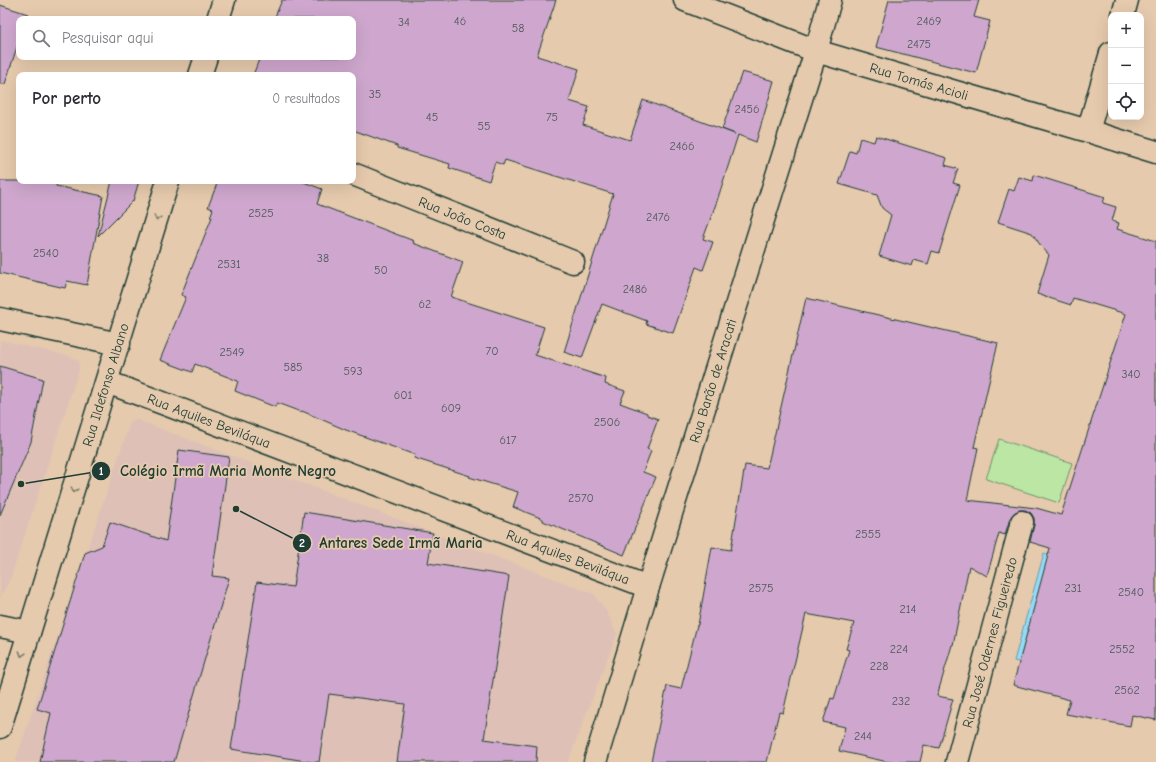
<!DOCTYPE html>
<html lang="pt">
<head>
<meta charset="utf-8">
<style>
	:root { --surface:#fff; --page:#f2f2f3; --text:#2b2b33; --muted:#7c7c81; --line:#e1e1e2 }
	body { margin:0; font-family:"Comic Neue",sans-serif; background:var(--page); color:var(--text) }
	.controls { position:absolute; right:12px; top:12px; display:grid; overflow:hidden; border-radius:8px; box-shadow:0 4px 16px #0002 }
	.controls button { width:36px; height:36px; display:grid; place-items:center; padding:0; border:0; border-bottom:1px solid var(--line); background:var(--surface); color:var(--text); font:20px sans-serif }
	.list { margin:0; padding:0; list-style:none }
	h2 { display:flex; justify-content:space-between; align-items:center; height:52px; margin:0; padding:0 16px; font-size:17px }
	h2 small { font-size:13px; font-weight:400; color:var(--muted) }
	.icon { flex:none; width:22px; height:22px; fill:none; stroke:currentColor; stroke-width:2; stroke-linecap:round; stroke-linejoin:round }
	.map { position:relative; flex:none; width:1156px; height:762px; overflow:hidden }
	.search { position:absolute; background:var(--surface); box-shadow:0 4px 16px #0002; left:16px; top:16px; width:340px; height:44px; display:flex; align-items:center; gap:10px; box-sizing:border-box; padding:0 14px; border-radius:8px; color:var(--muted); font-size:15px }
	.panel { position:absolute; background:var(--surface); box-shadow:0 4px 16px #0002; left:16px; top:72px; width:340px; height:112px; border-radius:8px }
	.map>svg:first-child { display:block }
	.built { fill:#dfc0b7 }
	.green { fill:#bbe6a3; stroke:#6d926c }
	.water { fill:#95dbf7; stroke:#669ca9 }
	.building { fill:#cfa7ce; stroke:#1f3d34 }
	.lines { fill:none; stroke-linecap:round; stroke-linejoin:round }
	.street-casing { stroke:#1f3d34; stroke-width:25 }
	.secondary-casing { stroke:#1f3d34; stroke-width:25 }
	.street { stroke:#e6caad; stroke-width:22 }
	.secondary { stroke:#e6caad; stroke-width:22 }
	.oneway { stroke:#797c6a }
	.labels { text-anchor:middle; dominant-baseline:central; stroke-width:3.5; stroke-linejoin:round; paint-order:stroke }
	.number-label { font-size:12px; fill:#4b585a }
	.street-label { font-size:14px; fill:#1f3d34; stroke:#e6caad }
	.leader { fill:none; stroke:#1f3d34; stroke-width:1.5 }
	.callout-dot { fill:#1f3d34; stroke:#e6caad; stroke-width:1.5 }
	.mark-label { font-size:12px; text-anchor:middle; font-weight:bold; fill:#fff }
	.callout-label { font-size:15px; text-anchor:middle; font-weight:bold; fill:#1f3d34; stroke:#e6caad; stroke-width:3.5; stroke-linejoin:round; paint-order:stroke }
</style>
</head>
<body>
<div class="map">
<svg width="1156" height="762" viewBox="0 0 1156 762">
	<rect width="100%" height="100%" fill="#e6caad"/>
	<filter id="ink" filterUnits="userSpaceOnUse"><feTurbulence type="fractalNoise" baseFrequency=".025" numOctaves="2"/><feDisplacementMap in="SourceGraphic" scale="8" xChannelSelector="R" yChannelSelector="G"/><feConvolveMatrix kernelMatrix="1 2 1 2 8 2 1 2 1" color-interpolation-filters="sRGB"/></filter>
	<g filter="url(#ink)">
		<path class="built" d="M 0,340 L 69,356 L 79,361 L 79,370 L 11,577 L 0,598 Z
			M 135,419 L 594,594 L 607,612 L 617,634 L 568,762 L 15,762 L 130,423 Z"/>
		<path class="green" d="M 999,439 L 1072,463 L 1059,503 L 986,479 Z"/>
		<path class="water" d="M 1044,553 L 1049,555 L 1019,662 L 1014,661 Z"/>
		<path class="building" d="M 282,0 L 556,0 L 537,56 L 579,69 L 569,101 L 589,107 L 583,125 L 630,140 L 643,100 L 735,134 L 722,129 L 742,72 L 774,81 L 756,142 L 738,135 L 717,201 L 703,239 L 713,242 L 703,270 L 696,267 L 673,333 L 646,324 L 647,321 L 602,304 L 582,358 L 564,352 L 613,194 L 505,160 L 503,165 L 495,162 L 489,181 L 449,168 L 450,164 L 397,148 L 397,146 L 353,130 L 353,75 L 253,75 L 260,57 L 353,57 L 353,19 L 274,19 Z
			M 889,0 L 979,0 L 974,17 L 990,21 L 976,73 L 876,47 Z
			M 0,5 L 28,14 L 26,19 L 19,19 L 19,41 L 5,84 L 0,84 Z
			M 876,136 L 947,158 L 945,165 L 958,169 L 953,183 L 960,185 L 939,253 L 932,251 L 928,264 L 914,260 L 912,266 L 879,256 L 891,215 L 882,208 L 877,195 L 839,184 L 850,151 L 856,153 L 860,138 L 874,142 Z
			M 1034,175 L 1105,197 L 1103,203 L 1116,207 L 1112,221 L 1119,223 L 1117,229 L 1156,241 L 1156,720 L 1132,715 L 1130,726 L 1066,714 L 1070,700 L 1013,685 L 1050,548 L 1030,542 L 1034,525 L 1034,518 L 1031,513 L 1025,510 L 1019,510 L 1014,513 L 1010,518 L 1005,535 L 999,533 L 987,576 L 969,566 L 953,645 L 952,645 L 937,696 L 953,699 L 939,748 L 924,745 L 920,762 L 888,762 L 839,751 L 845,727 L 823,722 L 831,698 L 834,699 L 849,650 L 846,649 L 854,623 L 806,614 L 783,713 L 779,712 L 767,762 L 651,762 L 667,686 L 681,689 L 697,625 L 698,625 L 712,547 L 731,550 L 745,465 L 767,468 L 806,298 L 998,343 L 974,447 L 978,448 L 967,500 L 1036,508 L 1061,515 L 1126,314 L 1073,298 L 1071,305 L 1037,294 L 1049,255 L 1041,246 L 1032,233 L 998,222 L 1009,189 L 1014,191 L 1019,177 L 1033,181 Z
			M 0,181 L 57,181 L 56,186 L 103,196 L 87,285 L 67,281 L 65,288 L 0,273 Z
			M 112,181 L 139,181 L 133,201 L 98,236 Z
			M 218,181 L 301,181 L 322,189 L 317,204 L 414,241 L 413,243 L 463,262 L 451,297 L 544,327 L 535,355 L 606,378 L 605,384 L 625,391 L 620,403 L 647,413 L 647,415 L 658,419 L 647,449 L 651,451 L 643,472 L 656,477 L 624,555 L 543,521 L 543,519 L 513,507 L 518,492 L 469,477 L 470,476 L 414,458 L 415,455 L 346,430 L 302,411 L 301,412 L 277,403 L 275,407 L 235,391 L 238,381 L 195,364 L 192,372 L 160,360 L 186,297 L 181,295 L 212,217 L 210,217 L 213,209 L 208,207 Z
			M 0,366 L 43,379 L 31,442 L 0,515 Z
			M 179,450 L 229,457 L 212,576 L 229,578 L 174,762 L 40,762 L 51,713 L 37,709 L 85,553 L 102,546 L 110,522 L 166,541 Z
			M 304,512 L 433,533 L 428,563 L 509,576 L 484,739 L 537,746 L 536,762 L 397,762 L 405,704 L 329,694 L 319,762 L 312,762 L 231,749 L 257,582 L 293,587 Z"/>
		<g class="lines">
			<defs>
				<g id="street">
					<path id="s1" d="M 685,0 L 816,51 L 1088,131 L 1156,152"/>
					<path d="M 1123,15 L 1127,0"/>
					<path d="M 1088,131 L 1111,53"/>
					<path id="s2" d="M 353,174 L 573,262"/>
					<path d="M 0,319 L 119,344"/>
					<path id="s3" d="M 107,382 L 648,587"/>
					<path d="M 0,626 L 29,632"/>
					<path id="s4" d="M 957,762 L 1022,522"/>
				</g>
				<g id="secondary">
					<path d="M 218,19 L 224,0"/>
					<path d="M 200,75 L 206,57"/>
					<path id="s5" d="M 0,727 L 168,181"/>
					<path id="s6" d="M 595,762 L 648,587 L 816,51 L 830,0"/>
				</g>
			</defs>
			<use href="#street" class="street-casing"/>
			<use href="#secondary" class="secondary-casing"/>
			<use href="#street" class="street"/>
			<use href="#secondary" class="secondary"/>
		</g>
		<defs><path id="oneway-chevron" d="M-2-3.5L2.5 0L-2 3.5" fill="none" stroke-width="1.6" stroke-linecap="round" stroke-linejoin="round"/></defs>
		<g class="oneway">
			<use href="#oneway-chevron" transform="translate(157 218) rotate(107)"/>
			<use href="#oneway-chevron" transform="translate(74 490) rotate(108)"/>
			<use href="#oneway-chevron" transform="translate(22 654) rotate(107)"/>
		</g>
	</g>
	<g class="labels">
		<g class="number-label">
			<text x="460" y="21">46</text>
			<text x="929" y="21">2469</text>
			<text x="404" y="22">34</text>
			<text x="518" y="28">58</text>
			<text x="919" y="44">2475</text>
			<text x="375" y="94">35</text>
			<text x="747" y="109">2456</text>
			<text x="432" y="117">45</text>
			<text x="552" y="117">75</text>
			<text x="484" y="126">55</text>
			<text x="682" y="146">2466</text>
			<text x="261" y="213">2525</text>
			<text x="658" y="217">2476</text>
			<text x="46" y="253">2540</text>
			<text x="323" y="258">38</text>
			<text x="229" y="264">2531</text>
			<text x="381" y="270">50</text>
			<text x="635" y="289">2486</text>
			<text x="425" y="304">62</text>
			<text x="492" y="351">70</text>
			<text x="232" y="352">2549</text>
			<text x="293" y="367">585</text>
			<text x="353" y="371">593</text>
			<text x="1131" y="374">340</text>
			<text x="403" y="395">601</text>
			<text x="451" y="408">609</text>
			<text x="607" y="422">2506</text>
			<text x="508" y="440">617</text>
			<text x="581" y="498">2570</text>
			<text x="868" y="534">2555</text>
			<text x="761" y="588">2575</text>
			<text x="1073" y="588">231</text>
			<text x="1131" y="592">2540</text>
			<text x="908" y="609">214</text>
			<text x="899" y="649">224</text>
			<text x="1122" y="649">2552</text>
			<text x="879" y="666">228</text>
			<text x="1127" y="690">2562</text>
			<text x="901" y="701">232</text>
			<text x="863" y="736">244</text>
		</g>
		<g class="street-label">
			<text stroke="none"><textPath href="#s1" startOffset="248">Rua Tomás Acioli</textPath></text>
			<text stroke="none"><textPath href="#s2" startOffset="118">Rua João Costa</textPath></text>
			<text stroke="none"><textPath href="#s6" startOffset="399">Rua Barão de Aracati</textPath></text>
			<text stroke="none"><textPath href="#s5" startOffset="358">Rua Ildefonso Albano</textPath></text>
			<text stroke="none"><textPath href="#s3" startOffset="109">Rua Aquiles Beviláqua</textPath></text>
			<text stroke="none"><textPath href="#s3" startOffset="493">Rua Aquiles Beviláqua</textPath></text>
			<text stroke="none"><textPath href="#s4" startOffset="124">Rua José Odernes Figueiredo</textPath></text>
		</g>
	</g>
	<path class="leader" d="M21 484L101 471M236 509L302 543"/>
	<g class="callout-dot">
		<circle cx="21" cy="484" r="4"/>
		<circle cx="236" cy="509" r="4"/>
		<circle cx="101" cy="471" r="10"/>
		<circle cx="302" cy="543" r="10"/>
	</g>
	<g class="mark-label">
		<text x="101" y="475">1</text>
		<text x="302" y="547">2</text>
	</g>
	<g class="callout-label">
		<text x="228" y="476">Colégio Irmã Maria Monte Negro</text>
		<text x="401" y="548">Antares Sede Irmã Maria</text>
	</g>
</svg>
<div class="controls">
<button>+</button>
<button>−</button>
<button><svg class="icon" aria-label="locate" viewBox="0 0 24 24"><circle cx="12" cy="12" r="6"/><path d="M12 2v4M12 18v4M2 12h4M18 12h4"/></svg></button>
</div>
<div class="search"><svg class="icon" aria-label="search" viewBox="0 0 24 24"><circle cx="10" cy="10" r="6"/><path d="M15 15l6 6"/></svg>Pesquisar aqui</div>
<section class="panel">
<h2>Por perto<small>0 resultados</small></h2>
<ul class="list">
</ul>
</section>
</div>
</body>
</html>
